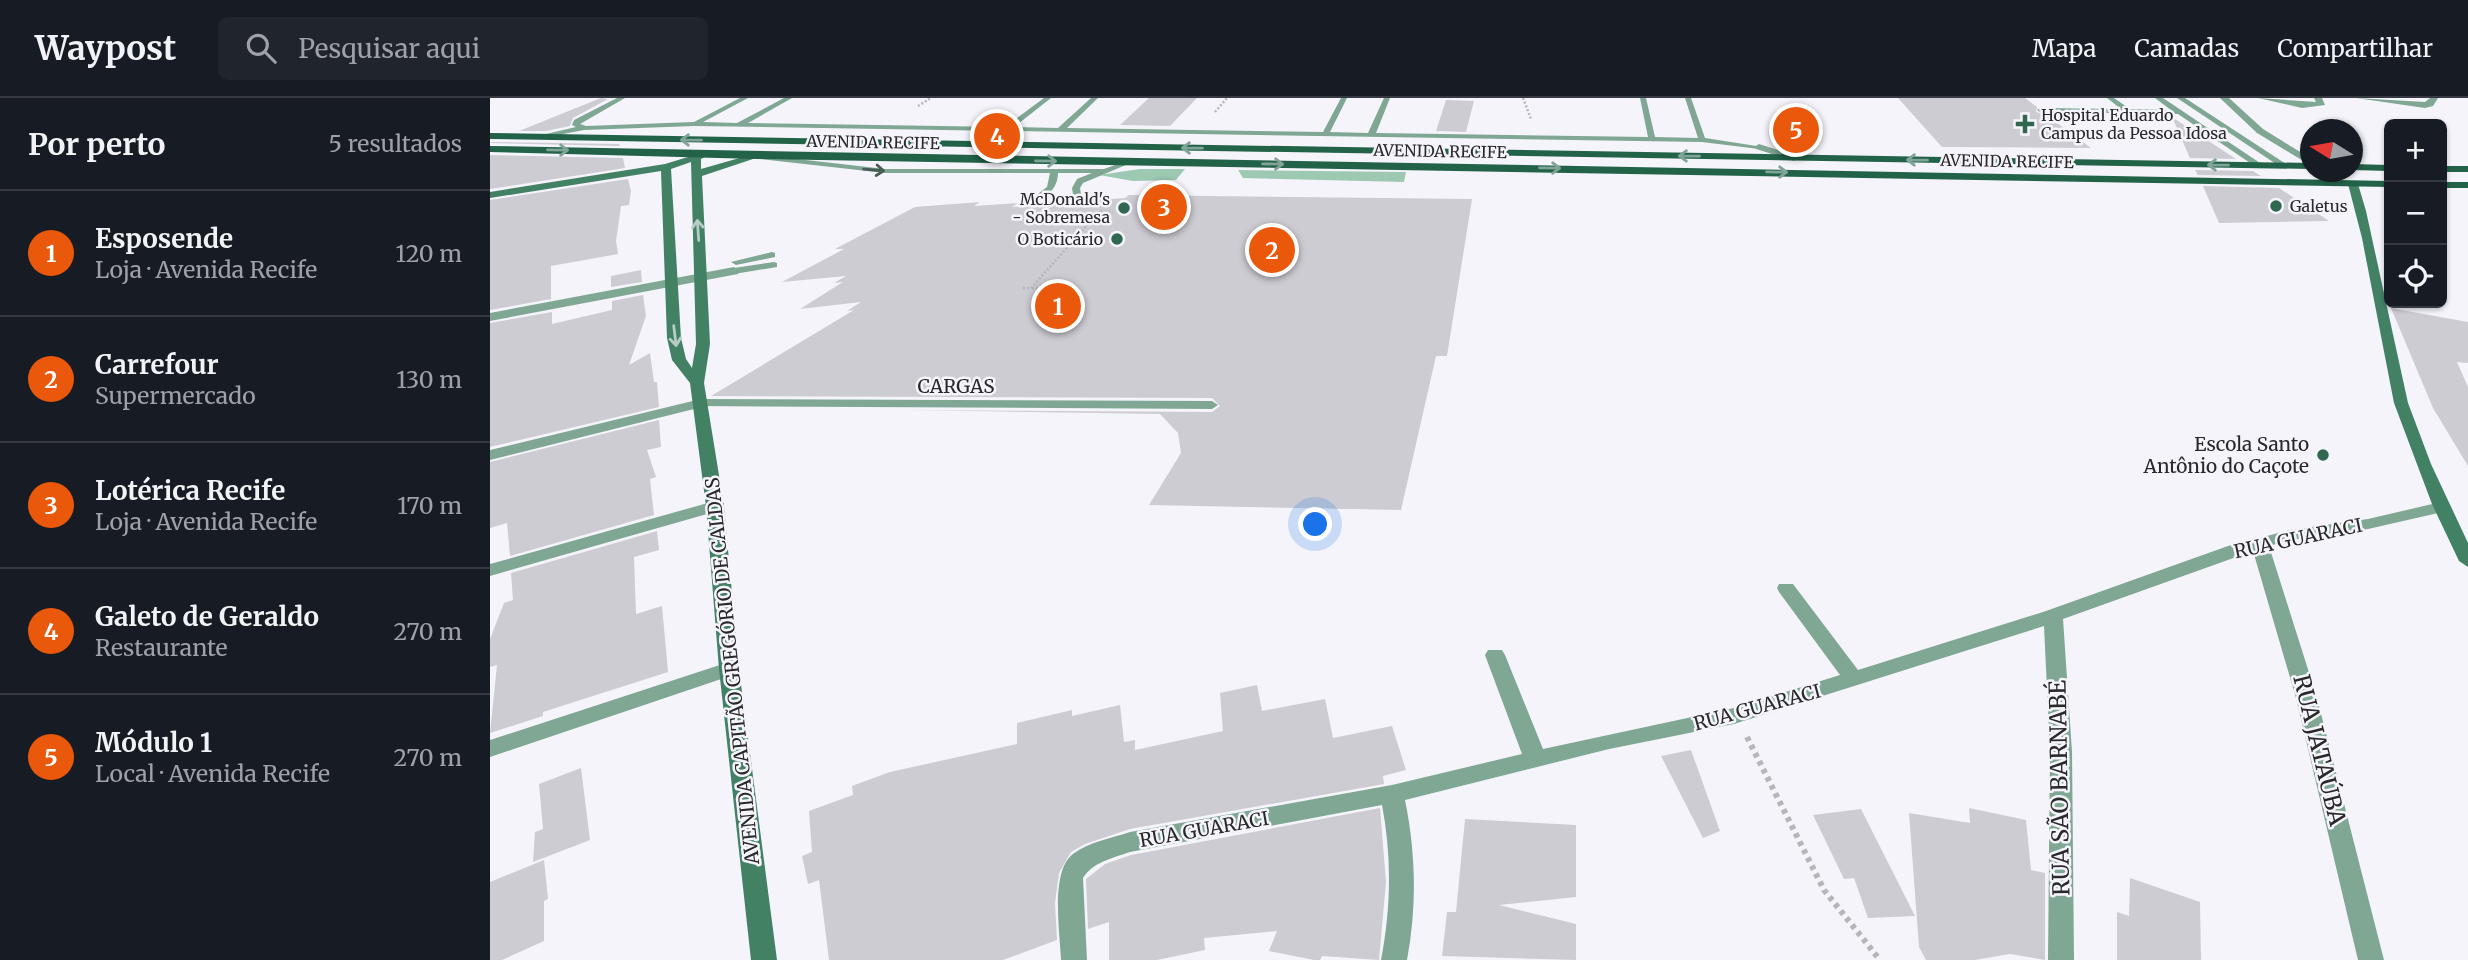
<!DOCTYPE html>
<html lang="pt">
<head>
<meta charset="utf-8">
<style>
	:root { --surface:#171b24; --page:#20242c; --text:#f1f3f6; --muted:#9ea1a6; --line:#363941; --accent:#ea580c }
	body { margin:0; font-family:Merriweather,serif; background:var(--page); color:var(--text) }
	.controls { position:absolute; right:21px; top:21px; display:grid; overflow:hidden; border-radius:10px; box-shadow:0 2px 5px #0004 }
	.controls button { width:63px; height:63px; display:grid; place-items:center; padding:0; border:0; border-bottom:2px solid var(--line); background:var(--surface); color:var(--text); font:35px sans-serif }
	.compass { position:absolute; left:1810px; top:21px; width:63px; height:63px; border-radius:50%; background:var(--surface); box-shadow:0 2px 5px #0004; rotate:281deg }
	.you { position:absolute; left:826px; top:427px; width:24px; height:24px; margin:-18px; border:5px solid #fff; border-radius:50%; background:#1a73e8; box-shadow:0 0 0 10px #1a73e833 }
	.badge { display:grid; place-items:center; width:46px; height:46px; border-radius:50%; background:var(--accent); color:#fff; font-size:23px; font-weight:700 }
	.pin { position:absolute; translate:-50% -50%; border:4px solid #fff; box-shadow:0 2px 7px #0006 }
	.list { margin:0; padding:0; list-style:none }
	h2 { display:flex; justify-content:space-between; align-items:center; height:91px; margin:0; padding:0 28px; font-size:30px }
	h2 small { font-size:23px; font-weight:400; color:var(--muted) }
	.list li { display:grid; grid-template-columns:46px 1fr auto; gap:21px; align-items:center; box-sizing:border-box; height:126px; padding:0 28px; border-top:2px solid var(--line) }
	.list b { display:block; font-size:26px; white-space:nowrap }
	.list p { margin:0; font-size:23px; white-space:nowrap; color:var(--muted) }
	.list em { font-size:23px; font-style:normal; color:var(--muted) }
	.icon { flex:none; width:38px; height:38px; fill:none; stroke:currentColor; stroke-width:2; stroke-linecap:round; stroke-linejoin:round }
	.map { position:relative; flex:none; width:1978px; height:862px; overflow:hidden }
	header { display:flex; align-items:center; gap:42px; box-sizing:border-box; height:98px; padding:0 35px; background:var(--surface); border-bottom:2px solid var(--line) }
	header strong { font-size:33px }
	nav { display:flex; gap:38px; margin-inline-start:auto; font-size:24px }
	.search { width:490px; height:63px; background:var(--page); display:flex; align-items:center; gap:18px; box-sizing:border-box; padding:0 24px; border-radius:10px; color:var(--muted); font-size:26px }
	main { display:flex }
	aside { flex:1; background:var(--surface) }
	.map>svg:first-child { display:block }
	.forest { fill:#9dc9b3 }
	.building { fill:#ceccd3 }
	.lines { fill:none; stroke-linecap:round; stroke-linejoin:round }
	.path-far1 { stroke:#b6b6ba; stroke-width:2.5; stroke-dasharray:2 2; stroke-linecap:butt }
	.path { stroke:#b6b6ba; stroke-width:6; stroke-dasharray:4.5 4.5; stroke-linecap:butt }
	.lane { fill:#7fa793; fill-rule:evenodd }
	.street { fill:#7fa793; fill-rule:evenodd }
	.secondary { fill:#438165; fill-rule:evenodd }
	.primary { fill:#226248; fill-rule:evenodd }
	.oneway { stroke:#81a498 }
	.oneway2 { stroke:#4b5b55 }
	.oneway3 { stroke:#b7ccc6 }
	.poi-dot { fill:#30684f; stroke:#f5f4fa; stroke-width:2.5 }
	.labels { text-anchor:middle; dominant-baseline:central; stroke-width:5; stroke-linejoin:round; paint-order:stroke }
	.far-poi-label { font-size:16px; fill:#29292b; stroke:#f5f4fa; text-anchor:start }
	.far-street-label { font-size:16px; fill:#29292b; stroke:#f5f4fa }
	.street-label { font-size:19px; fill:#29292b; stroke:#f5f4fa }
	.poi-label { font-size:19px; fill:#29292b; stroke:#f5f4fa; text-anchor:end }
	.near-street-label { font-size:23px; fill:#29292b; stroke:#f5f4fa }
</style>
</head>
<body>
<header>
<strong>Waypost</strong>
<div class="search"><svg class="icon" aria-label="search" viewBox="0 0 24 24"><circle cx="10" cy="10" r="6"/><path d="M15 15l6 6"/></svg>Pesquisar aqui</div>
<nav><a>Mapa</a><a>Camadas</a><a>Compartilhar</a></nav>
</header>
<main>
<aside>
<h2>Por perto<small>5 resultados</small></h2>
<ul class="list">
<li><span class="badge">1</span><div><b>Esposende</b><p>Loja · Avenida Recife</p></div><em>120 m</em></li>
<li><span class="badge">2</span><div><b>Carrefour</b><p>Supermercado</p></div><em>130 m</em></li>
<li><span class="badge">3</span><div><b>Lotérica Recife</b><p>Loja · Avenida Recife</p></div><em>170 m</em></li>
<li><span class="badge">4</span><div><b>Galeto de Geraldo</b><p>Restaurante</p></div><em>270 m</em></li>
<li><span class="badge">5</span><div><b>Módulo 1</b><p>Local · Avenida Recife</p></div><em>270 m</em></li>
</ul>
</aside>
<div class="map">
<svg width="1978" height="862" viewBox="0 0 1978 862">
	<rect width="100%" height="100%" fill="#f5f4fa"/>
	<path class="forest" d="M 650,71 L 695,71 L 686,82 L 643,83 L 609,77 Z
		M 748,72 L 916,74 L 914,84 L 753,80 Z"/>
	<path class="building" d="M 111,0 L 118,1 L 83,20 L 80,28 L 56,33 L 29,33 Z
		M 659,0 L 707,0 L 680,28 L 630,27 Z
		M 1408,0 L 1535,0 L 1547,9 L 1546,14 L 1556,17 L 1601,50 L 1452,49 Z
		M 956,2 L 984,3 L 976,34 L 946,33 Z
		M 1682,19 L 1746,61 L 1700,60 Z
		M 2,44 L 129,46 L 130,48 L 0,45 Z
		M 0,57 L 133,60 L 135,70 L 0,91 Z
		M 1705,72 L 1763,73 L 1771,78 L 1708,77 Z
		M 138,81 L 141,93 L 139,107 L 131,108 L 126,143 L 128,156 L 61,168 L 61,201 L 0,212 L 0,102 Z
		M 1713,88 L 1789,90 L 1839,123 L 1729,125 Z
		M 639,97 L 982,101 L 957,258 L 946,258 L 911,412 L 659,407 L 691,355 L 688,335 L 670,316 L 416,312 L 722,314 L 730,308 L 722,300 L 221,298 L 364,212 L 357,213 L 371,204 L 310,211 L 353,184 L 344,185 L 356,178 L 292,184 L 354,151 L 345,151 L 425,109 L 490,104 L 484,108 L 528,105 L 522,109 L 583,104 L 588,108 L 594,103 L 635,100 Z
		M 151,172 L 152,184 L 121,189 L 121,178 Z
		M 153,197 L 156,218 L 139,267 L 160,255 L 164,284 L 167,284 L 169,309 L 0,349 L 0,225 L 62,214 L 62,226 L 122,212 L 122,203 Z
		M 1901,210 L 1978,224 L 1978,265 L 1967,264 L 1978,289 L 1978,368 L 1943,310 Z
		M 169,322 L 171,349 L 157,352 L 166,379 L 160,381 L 164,417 L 20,458 L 17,425 L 0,430 L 0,364 Z
		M 167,433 L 169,452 L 144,459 L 146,516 L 172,508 L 178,574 L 53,614 L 53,618 L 0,635 L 7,567 L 0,569 L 0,541 L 14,505 L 23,502 L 21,475 Z
		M 767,587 L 772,613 L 835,601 L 843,640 L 902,628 L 916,672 L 893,678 L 894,686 L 640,731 L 595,746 L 581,754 L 569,775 L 565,805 L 567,842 L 513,862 L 339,862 L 329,782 L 318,786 L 312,758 L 322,754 L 319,713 L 363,697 L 362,688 L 400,674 L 527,646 L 527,625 L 582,612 L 582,618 L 630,607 L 634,644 L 645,642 L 645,652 L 733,633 L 730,595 Z
		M 1201,652 L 1230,733 L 1213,740 L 1171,658 Z
		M 91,670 L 100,742 L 43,764 L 45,734 L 53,731 L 49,686 Z
		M 890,710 L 896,784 L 889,862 L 832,858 L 830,862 L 824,862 L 779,853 L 787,833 L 714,840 L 715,852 L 667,862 L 619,862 L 619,824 L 598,831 L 596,781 L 615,766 L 641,757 Z
		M 1479,710 L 1536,722 L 1541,772 L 1555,775 L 1555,862 L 1520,856 L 1485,862 L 1436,862 L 1429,849 L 1419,715 L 1480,725 Z
		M 1371,711 L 1425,818 L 1378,820 L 1364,780 L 1354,781 L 1323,717 Z
		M 975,721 L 1086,727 L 1086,799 L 1009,807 L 1086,826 L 1086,862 L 952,858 L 957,814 L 966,814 Z
		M 54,762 L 58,801 L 54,803 L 54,843 L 12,862 L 0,862 L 0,784 Z
		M 1640,780 L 1710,804 L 1711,862 L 1627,862 L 1627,814 L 1639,818 Z"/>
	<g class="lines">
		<path class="path-far1" d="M 1033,0 L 1041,21
			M 428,8 L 441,0
			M 725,14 L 737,0
			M 533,190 L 541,190 L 610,113 L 623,114
			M 542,190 L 558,190"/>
		<path class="path" d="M 1257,639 L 1334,792 L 1390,862"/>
		<path class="lane" d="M 127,0 L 135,0 L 90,26 L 96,28 L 204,24 L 250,0 L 258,0 L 213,24 L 247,25 L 294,0 L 302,0 L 258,25 L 515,29 L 554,0 L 561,0 L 524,29 L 568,30 L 601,0 L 608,0 L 577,30 L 833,34 L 851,0 L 857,0 L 840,34 L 878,35 L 894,0 L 900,0 L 886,35 L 1158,39 L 1150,0 L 1156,0 L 1165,39 L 1208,40 L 1195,0 L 1201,0 L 1215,40 L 1273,49 L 1269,51 L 1212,44 L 204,28 L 94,32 L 47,41 L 43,39 L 86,29 L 82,27 L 84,22 Z
			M 1617,0 L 1624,0 L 1640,11 L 1681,12 L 1665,0 L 1673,0 L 1773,67 L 1766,69 L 1688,16 L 1550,14 L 1547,12 L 1550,10 L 1631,11 Z
			M 1687,0 L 1695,0 L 1799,68 L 1792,70 Z
			M 272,57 L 395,71 L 614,71 L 639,62 L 643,64 L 593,85 L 590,90 L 592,102 L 588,105 L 584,102 L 582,90 L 587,81 L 602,75 L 568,75 C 568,90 557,99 544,105 L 540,102 L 557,89 L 560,75 L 395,75 L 269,61 L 269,57 Z
			M 282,154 L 285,155 L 285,159 L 246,167 L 241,164 Z
			M 284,164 L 287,165 L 287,169 L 244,176 L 239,173 L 244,170 Z
			M 211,301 L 722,303 L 728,307 L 722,311 L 207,308 L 205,305 Z"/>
		<path class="street" d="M 1730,0 L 1739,0 L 1773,31 L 1820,60 L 1820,67 L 1767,35 Z
			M 1768,0 L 1826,4 L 1824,0 L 1832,0 L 1835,7 L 1812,10 Z
			M 1866,0 L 1935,4 L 1940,0 L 1948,0 L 1943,8 L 1935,10 Z
			M 1269,46 L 1307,58 L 1309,60 L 1304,63 L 1266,51 L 1264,49 Z
			M 244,169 L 250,173 L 248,176 L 0,223 L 0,215 Z
			M 211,301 L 216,302 L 218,305 L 216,308 L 0,362 L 0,352 Z
			M 225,403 L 234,408 L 231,412 L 0,478 L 0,466 Z
			M 1951,404 L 1957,405 L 1960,409 L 1957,413 L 1878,431 L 1801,442 L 1779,448 L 1827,600 L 1894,862 L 1868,862 L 1806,600 L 1763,453 L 1573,521 L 1582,654 L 1584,862 L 1558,862 L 1560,654 L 1554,528 L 1244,626 L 1119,651 L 915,702 C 926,756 927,808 917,862 L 891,862 C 901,810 902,759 892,707 L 640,754 C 623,760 603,764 593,780 L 597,862 L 571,862 C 570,835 560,773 583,756 C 599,744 622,740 640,734 L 902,687 L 1032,656 L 995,557 L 998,552 L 1012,552 L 1015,557 L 1053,651 L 1244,610 L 1350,577 L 1289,494 L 1287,490 L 1289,486 L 1303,486 L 1368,572 L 1556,513 L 1738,448 L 1800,432 L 1878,421 Z
			M 239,564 L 246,566 L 249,571 L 246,576 L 0,659 L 0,642 Z"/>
		<path class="secondary" d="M 211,55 L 219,57 L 211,61 L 211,71 L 267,55 L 272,58 L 212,78 L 220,246 L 214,285 L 234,408 L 249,571 L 287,862 L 261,862 L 229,571 L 216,408 L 200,285 L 182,262 L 177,240 L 171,73 L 0,100 L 0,94 L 175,66 ZM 201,64 L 206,246 L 202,270 L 196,261 L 191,240 L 181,71 Z
			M 1863,83 L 1868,86 L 1876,113 L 1918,305 L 1941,366 L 1978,445 L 1978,469 L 1969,463 L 1942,406 L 1904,305 L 1872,140 L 1858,86 Z"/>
		<path class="primary" d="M 0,35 L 1820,65 L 1820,71 L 0,41 Z
			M 0,48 L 1899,83 L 1899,89 L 267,61 L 0,54 Z
			M 1862,66 L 1899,67 L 1899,73 L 1862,72 Z
			M 1952,68 L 1978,68 L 1978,74 L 1952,74 Z
			M 1952,84 L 1978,84 L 1978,90 L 1952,90 Z"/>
	</g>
	<defs><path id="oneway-shaft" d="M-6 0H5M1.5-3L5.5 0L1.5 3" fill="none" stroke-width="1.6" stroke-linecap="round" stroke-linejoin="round" transform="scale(1.75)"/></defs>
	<g class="oneway">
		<use href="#oneway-shaft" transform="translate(201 42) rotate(-179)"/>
		<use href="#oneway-shaft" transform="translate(702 50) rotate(-179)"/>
		<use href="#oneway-shaft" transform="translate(68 52) rotate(1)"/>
		<use href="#oneway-shaft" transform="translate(1199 58) rotate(-179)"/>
		<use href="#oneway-shaft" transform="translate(1427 62) rotate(-179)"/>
		<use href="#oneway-shaft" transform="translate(556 63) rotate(1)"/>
		<use href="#oneway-shaft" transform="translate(783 66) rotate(1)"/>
		<use href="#oneway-shaft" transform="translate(1728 67) rotate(-179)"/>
		<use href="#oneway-shaft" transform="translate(1060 70) rotate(1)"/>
		<use href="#oneway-shaft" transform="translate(1287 74) rotate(1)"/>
	</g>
	<use class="oneway2" href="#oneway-shaft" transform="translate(384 72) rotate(5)"/>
	<g class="oneway3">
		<use href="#oneway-shaft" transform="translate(208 132) rotate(-94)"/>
		<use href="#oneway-shaft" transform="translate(185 238) rotate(83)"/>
	</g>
	<g class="poi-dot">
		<path d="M1531.5 15.5h7v7h7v7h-7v7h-7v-7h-7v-7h7z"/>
		<circle cx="1786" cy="108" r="7"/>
		<circle cx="634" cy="110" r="7"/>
		<circle cx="627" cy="141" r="7"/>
		<circle cx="1833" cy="357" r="7"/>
	</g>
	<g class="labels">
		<g class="far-poi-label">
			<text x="1551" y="17">Hospital Eduardo<tspan x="1551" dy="18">Campus da Pessoa Idosa</tspan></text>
			<text x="620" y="101" text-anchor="end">McDonald's<tspan x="620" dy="18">- Sobremesa</tspan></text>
			<text x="1800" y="108">Galetus</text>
			<text x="613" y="141" text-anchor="end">O Boticário</text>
		</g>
		<g class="far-street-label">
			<text transform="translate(383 44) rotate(1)">AVENIDA RECIFE</text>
			<text transform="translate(950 53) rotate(1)">AVENIDA RECIFE</text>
			<text transform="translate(1517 63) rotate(1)">AVENIDA RECIFE</text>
		</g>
		<g class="street-label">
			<text x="466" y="288">CARGAS</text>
			<text transform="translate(1808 440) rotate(-12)">RUA GUARACI</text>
			<text transform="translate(242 573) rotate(-96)">AVENIDA CAPITÃO GREGÓRIO DE CALDAS</text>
			<text transform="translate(1267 609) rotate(-15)">RUA GUARACI</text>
			<text transform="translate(714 731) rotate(-10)">RUA GUARACI</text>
		</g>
		<g class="poi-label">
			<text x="1819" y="346">Escola Santo<tspan x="1819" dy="22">Antônio do Caçote</tspan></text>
		</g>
		<g class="near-street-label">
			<text transform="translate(1830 652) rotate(76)">RUA JATAÚBA</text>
			<text transform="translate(1569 690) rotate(-91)">RUA SÃO BARNABÉ</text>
		</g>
	</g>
</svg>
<div class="controls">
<button>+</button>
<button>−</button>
<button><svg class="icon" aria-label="locate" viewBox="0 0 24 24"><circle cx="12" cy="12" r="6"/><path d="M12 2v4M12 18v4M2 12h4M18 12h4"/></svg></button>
</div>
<svg class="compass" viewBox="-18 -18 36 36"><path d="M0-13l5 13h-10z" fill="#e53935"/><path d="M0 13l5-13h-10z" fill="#9ea1a6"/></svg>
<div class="you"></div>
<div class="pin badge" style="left:568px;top:208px">1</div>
<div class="pin badge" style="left:782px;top:152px">2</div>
<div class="pin badge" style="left:674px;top:109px">3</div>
<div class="pin badge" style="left:507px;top:38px">4</div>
<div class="pin badge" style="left:1306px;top:32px">5</div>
</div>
</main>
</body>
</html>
